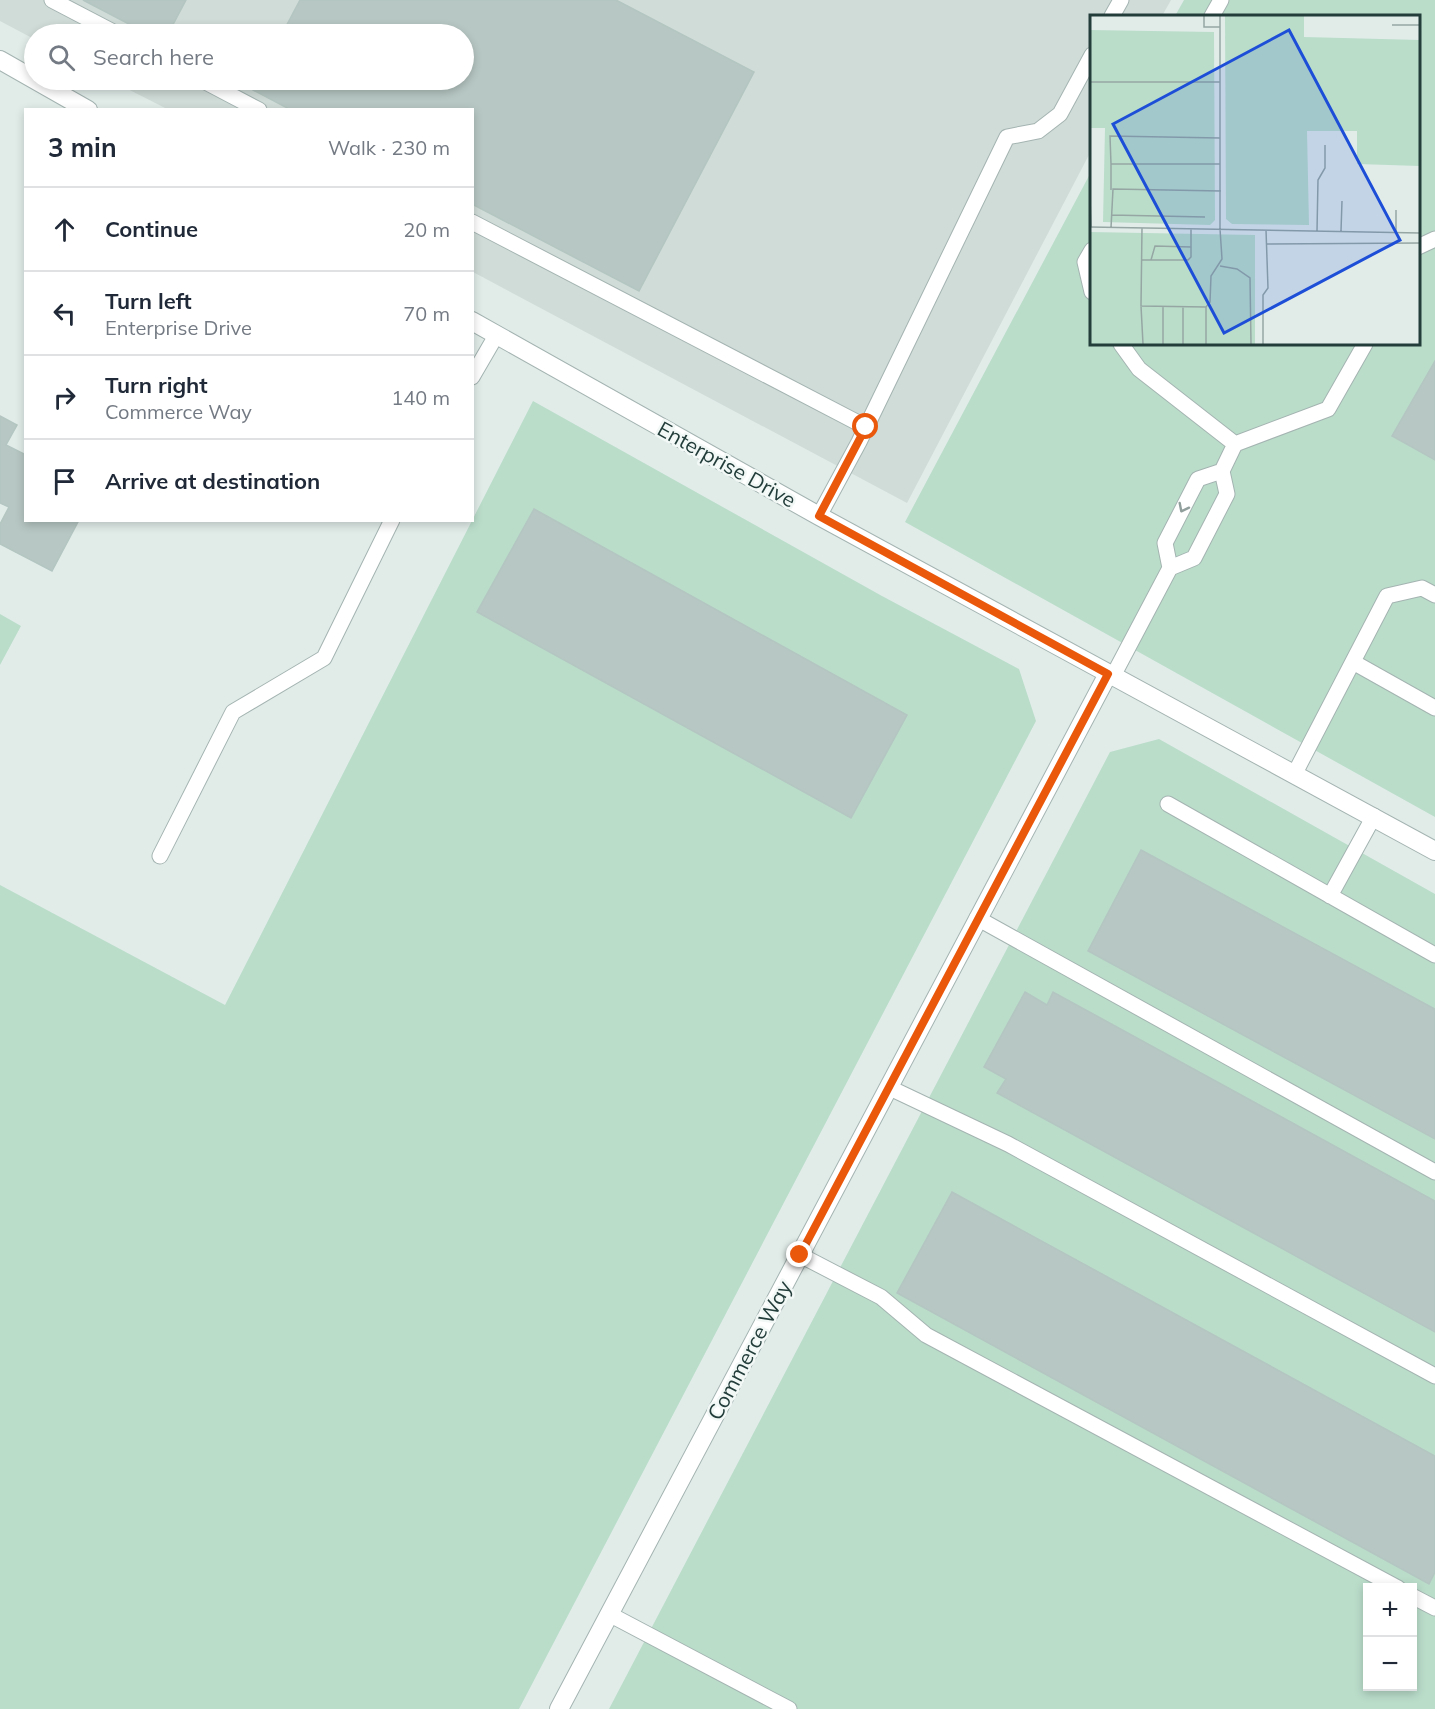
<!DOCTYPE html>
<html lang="en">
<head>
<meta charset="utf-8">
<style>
	:root { --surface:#fff; --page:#f2f2f3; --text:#1f2937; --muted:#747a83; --line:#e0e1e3 }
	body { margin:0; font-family:Mulish,sans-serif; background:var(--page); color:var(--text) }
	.controls { position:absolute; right:18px; bottom:18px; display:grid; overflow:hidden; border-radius:0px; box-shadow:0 3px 9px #0003 }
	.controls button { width:54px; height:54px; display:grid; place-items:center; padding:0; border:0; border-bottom:2px solid var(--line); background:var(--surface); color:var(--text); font:30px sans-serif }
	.stop { position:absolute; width:18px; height:18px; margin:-14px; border:4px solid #ea580c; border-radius:50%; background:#fff }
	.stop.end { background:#ea580c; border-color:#fff; box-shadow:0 2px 6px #0008 }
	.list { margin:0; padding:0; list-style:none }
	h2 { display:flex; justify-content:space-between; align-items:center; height:78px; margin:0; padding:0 24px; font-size:26px }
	h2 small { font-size:20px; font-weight:400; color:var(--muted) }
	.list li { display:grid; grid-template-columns:39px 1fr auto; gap:18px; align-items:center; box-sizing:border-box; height:84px; padding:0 24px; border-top:2px solid var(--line) }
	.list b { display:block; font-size:22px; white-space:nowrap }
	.list p { margin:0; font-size:20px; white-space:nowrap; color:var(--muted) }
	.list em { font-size:20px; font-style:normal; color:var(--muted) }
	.icon { flex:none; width:33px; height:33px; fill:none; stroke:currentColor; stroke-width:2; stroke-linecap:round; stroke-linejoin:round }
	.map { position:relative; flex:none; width:1435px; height:1709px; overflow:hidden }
	.search { position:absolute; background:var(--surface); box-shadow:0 3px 9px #0003; left:24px; top:24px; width:450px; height:66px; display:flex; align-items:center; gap:15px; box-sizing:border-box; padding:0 21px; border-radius:33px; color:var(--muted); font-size:22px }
	.panel { position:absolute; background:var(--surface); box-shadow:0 3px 9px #0003; left:24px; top:108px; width:450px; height:414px; border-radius:0px }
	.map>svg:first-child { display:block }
	.built { fill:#d0dcd8 }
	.green { fill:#baddca; fill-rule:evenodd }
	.building { fill:#b7c7c3; stroke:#b4c6c1; stroke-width:1.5 }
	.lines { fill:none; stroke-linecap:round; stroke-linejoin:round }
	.lane-casing { stroke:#a4b4b1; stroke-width:17 }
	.street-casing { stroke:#a4b4b1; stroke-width:20 }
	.lane { stroke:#fff; stroke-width:15 }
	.street { stroke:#fff; stroke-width:18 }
	.oneway { stroke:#909e9c }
	.route { stroke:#ea580c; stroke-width:8 }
	.labels { text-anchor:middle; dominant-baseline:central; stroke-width:5; stroke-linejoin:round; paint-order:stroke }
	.street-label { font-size:21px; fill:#223d3a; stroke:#f2f8f6 }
	.inset-road { fill:none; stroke:#95a6a3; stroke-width:1.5 }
	.view { fill:#1d4ed8; fill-opacity:0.15; stroke:#1d4ed8; stroke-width:3 }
	.inset-edge { fill:none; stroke:#223d3a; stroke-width:3 }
</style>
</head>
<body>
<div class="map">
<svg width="1435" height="1709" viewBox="0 0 1435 1709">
	<rect width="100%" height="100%" fill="#e1ece9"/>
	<path class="built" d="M 0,0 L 1171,0 L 1162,16 L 1092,16 L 1091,151 L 907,503 L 473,272 L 472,110 L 167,109 L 110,80 L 464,80 L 464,34 L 34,34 L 34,39 L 0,21 Z"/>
	<path class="green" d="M 1184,0 L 1435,0 L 1435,817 L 905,522 L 1091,172 L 1092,344 L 1418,344 L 1418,16 L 1175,16 Z
		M 533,401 L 882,596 L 1019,669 L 1036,721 L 519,1709 L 0,1709 L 0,885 L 225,1005 Z
		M 0,614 L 21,626 L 0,665 Z
		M 1159,739 L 1435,894 L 1435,1709 L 609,1709 L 1110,752 ZM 1368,1588 L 1412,1588 L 1412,1686 L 1368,1686 Z"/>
	<path class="building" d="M 83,0 L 186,0 L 168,34 L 148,34 Z
		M 300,0 L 616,0 L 754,72 L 639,291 L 472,204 L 472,110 L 291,110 L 253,90 L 258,80 L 464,80 L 464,34 L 282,34 Z
		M 1435,361 L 1435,460 L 1392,436 Z
		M 0,416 L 17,425 L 6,445 L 26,455 L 26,520 L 79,520 L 52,571 L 0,544 L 0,524 L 9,507 L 0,503 Z
		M 534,509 L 907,715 L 851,818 L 477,612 Z
		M 1141,850 L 1435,1009 L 1435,1139 L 1088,951 Z
		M 1025,992 L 1047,1005 L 1053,992 L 1435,1201 L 1435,1332 L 997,1093 L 1006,1079 L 984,1067 Z
		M 952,1192 L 1435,1456 L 1435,1572 L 1429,1584 L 897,1293 Z"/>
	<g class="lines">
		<defs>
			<path id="lane" d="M 52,0 L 117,34
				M 1112,16 L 1121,0
				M 1212,16 L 1221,0
				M 202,80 L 259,110
				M 472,222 L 866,427
				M 1418,247 L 1435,239
				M 1092,250 L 1085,262 L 1092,292
				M 1121,344 L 1139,369 L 1235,444
				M 472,377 L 497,334
				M 819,516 L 859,442 L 1007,137 L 1038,131 L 1060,114 L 1092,55
				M 1170,568 L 1194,558 L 1227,494 L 1222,471 L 1235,444 L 1328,409 L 1365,344
				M 1353,662 L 1435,708
				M 1113,676 L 1170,568 L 1165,543 L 1198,479 L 1222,471
				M 1295,773 L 1387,596 L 1422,588 L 1435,595
				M 1168,804 L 1435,955
				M 160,856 L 233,712 L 324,658 L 392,520
				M 1330,896 L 1374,816
				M 977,918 L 1435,1172
				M 890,1088 L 1008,1144 L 1435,1376
				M 800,1255 L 881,1297 L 926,1335 L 1398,1588
				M 1412,1596 L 1435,1608
				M 609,1614 L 789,1709"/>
			<path id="street" d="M 0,60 L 88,110
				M 472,321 L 819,516 L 1435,851
				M 559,1709 L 1108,674"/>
		</defs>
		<use href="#lane" class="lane-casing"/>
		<use href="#street" class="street-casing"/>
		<use href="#lane" class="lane"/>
		<use href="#street" class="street"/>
	</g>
	<defs><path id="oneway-chevron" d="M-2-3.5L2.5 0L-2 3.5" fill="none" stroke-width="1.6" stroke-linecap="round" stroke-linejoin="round" transform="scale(1.5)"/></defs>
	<use class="oneway" href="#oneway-chevron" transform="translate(1183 508) rotate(117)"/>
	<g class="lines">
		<path class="route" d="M 800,1255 L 1108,674 L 819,516 L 866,427"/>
	</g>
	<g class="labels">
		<g class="street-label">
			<text transform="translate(727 464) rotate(29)">Enterprise Drive</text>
			<text transform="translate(749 1350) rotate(-62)">Commerce Way</text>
		</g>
	</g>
	<g transform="translate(1090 15)">
		<rect width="330" height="330" fill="#e1ece9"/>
		<path d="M 135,1 L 214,1 L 214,22 L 330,25 L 330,151 L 267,149 L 267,116 L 217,116 L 219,210 L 142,209 L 136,204 ZM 0,15 L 124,17 L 125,205 L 120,210 L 13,207 L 15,113 L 0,113 ZM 0,217 L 165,220 L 165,329 L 0,329 Z" fill="#baddca"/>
		<path class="inset-road" d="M 114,1 L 114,12 L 130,12M 130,1 L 130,214M 302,10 L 330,10M 0,67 L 130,67M 21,149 L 21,175M 130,149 L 21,149 L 20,121 L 130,123M 0,183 L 1,212M 21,200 L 115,202M 0,212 L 330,218M 21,213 L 23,174 L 131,176M 52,213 L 51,291 L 116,292 L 120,287 L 121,261 L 132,244 L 130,214M 227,216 L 228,165 L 235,153 L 235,130M 251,216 L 252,186M 306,217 L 306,195M 176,229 L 330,228M 51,245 L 98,245 L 101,242 L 101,214M 61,245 L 65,231 L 101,232M 130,251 L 147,254 L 160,263 L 161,329M 51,291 L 53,329M 73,291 L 73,329M 93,329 L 93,292M 116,329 L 116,292M 173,329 L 173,280 L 178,273 L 176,215"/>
		<path class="view" d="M 199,15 L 310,225 L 134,318 L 23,109 Z"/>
		<rect width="330" height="330" class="inset-edge"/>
	</g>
</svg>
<div class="controls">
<button>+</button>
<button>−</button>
</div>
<div class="stop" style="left:866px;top:427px"></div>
<div class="stop end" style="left:800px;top:1255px"></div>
<div class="search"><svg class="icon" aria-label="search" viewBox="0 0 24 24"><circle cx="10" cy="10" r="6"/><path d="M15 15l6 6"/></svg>Search here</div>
<section class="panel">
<h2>3 min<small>Walk · 230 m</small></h2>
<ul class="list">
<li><svg class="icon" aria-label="ahead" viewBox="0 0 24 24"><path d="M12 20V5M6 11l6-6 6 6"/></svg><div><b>Continue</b></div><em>20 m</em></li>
<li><svg class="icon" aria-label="left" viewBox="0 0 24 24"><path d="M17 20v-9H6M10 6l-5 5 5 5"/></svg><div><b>Turn left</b><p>Enterprise Drive</p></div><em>70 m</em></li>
<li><svg class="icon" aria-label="right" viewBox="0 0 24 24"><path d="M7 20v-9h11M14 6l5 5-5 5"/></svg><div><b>Turn right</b><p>Commerce Way</p></div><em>140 m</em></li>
<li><svg class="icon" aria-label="arrive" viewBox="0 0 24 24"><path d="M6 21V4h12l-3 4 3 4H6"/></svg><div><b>Arrive at destination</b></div></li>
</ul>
</section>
</div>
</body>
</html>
